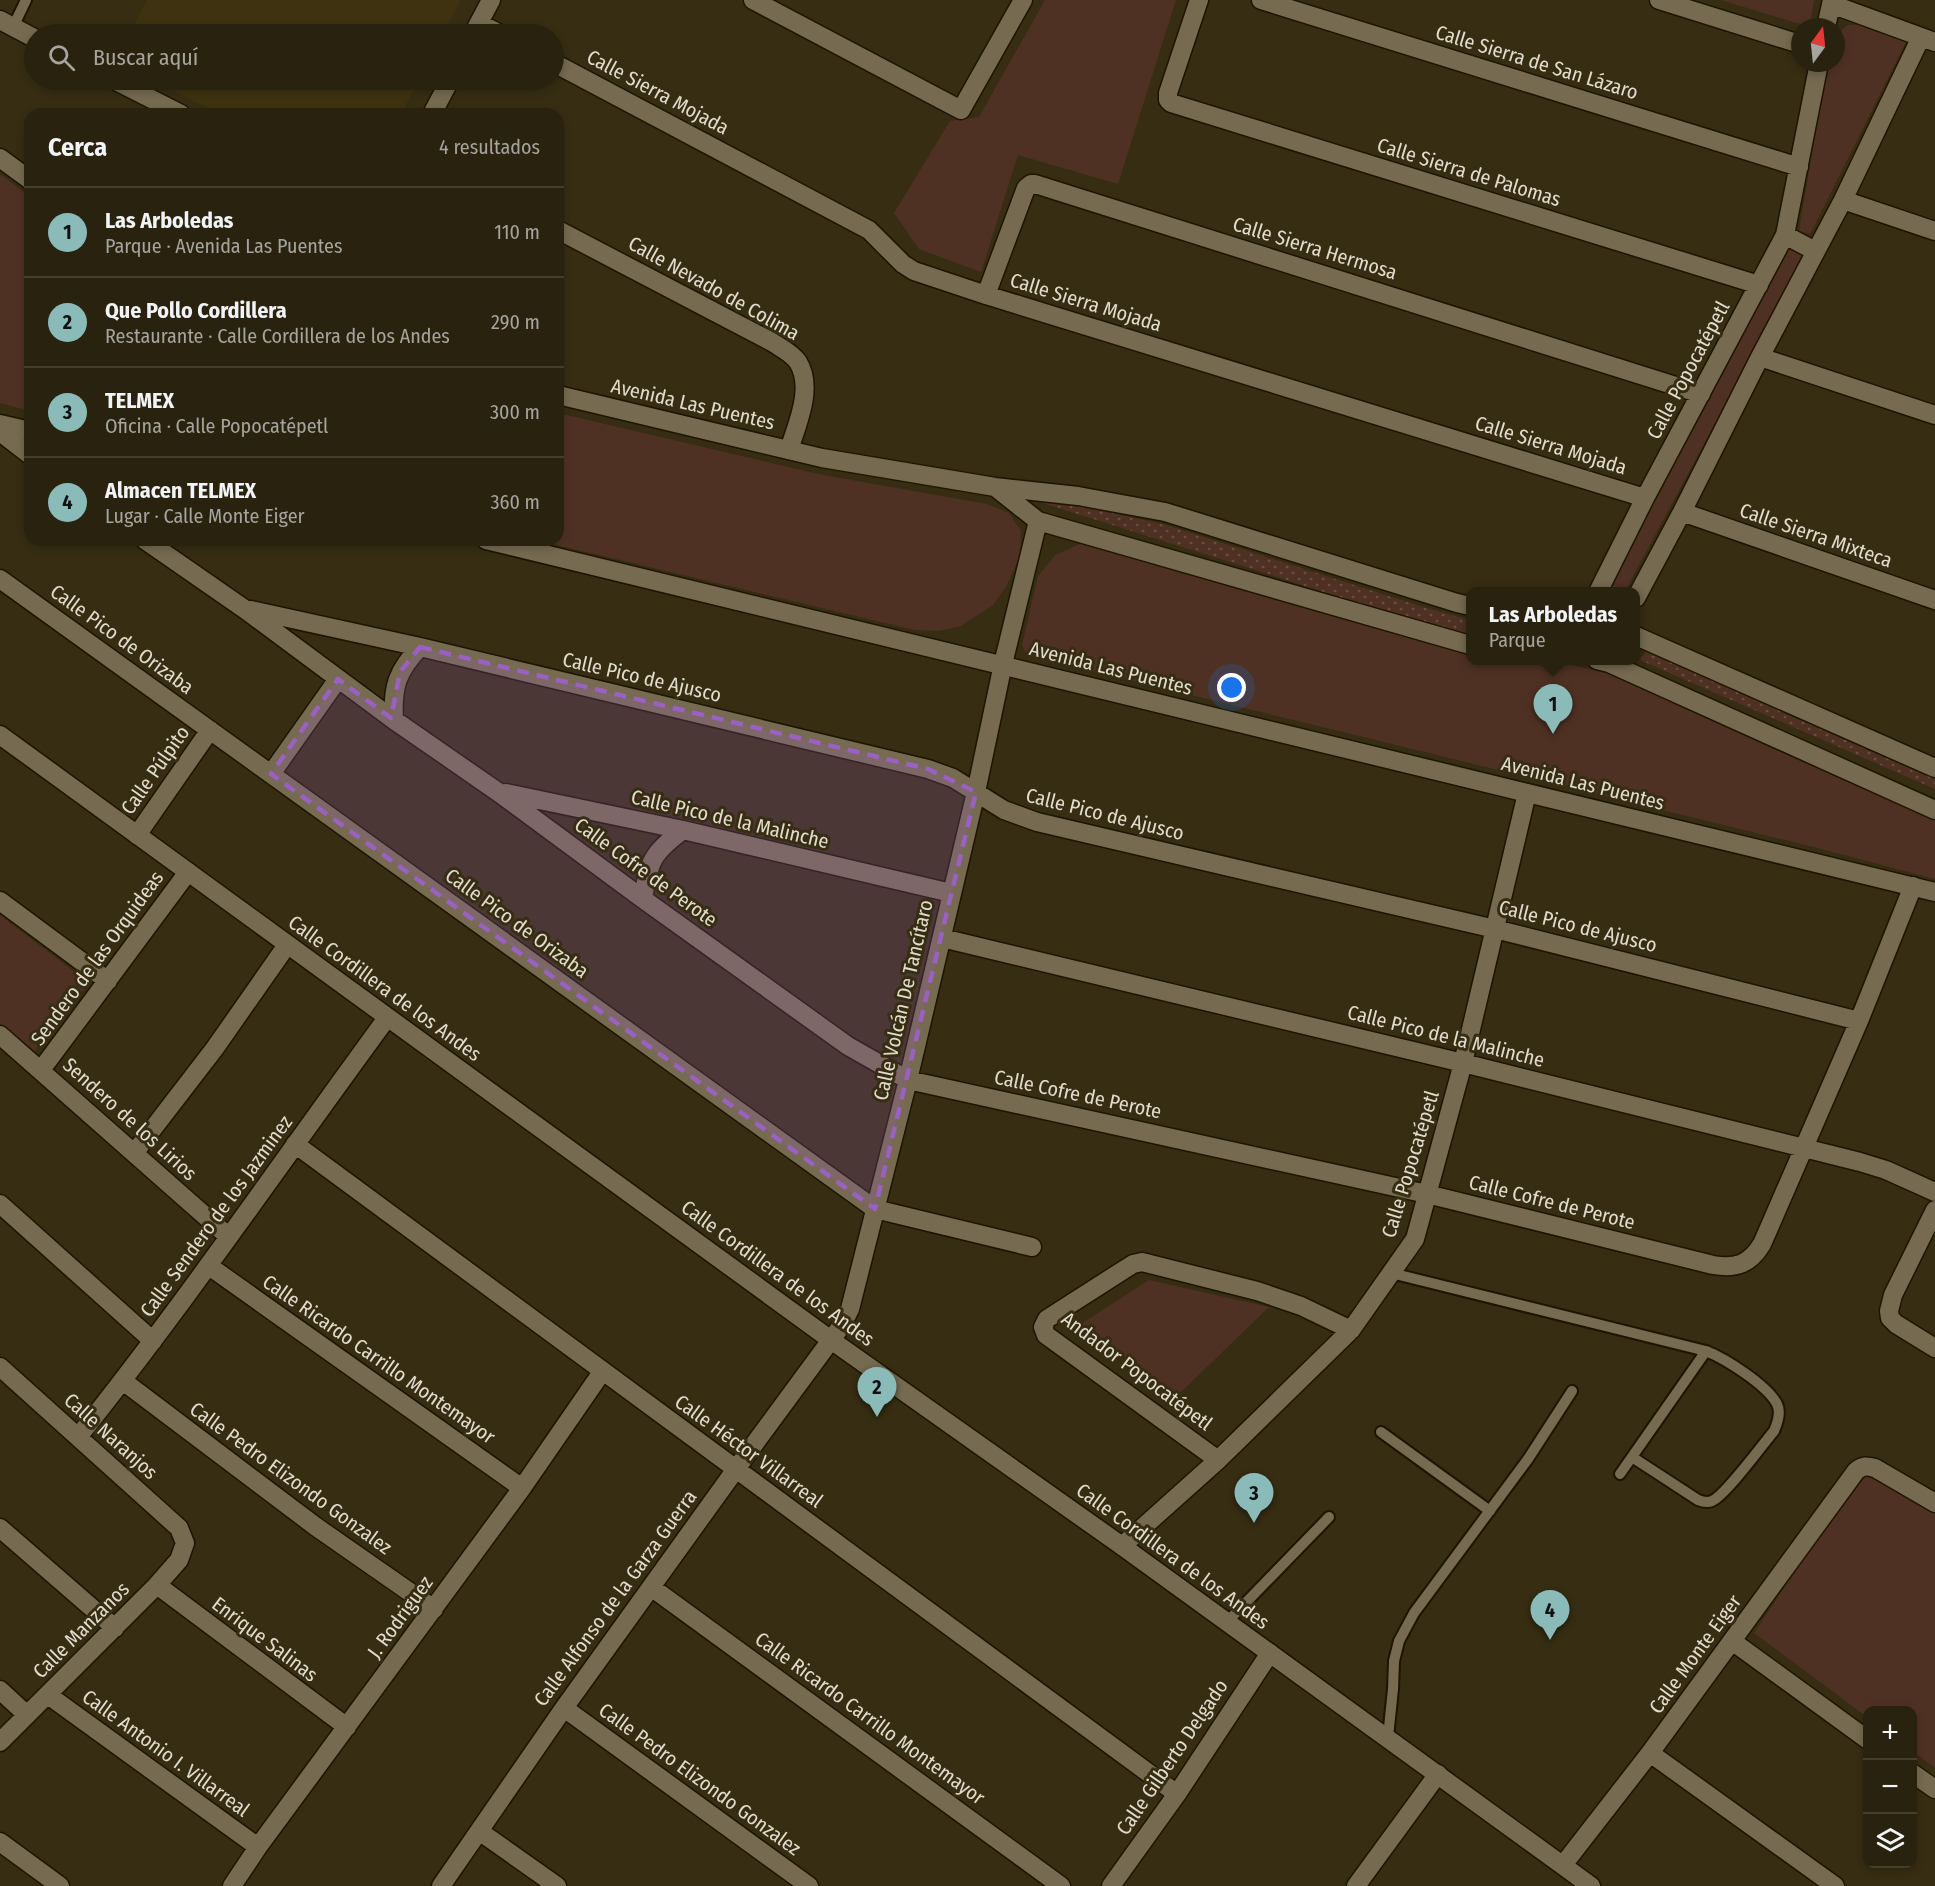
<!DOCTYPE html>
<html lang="es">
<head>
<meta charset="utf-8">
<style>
	:root { --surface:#29220e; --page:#312a17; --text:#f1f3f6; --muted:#a5a49e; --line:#453f2e; --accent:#8bbbb9 }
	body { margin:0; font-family:"Fira Sans Condensed",sans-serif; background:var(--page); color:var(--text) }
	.controls { position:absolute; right:18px; bottom:18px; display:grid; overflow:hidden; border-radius:12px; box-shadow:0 3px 9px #0003 }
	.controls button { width:54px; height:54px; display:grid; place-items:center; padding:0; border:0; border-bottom:2px solid var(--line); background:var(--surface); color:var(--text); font:30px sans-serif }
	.compass { position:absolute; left:1791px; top:18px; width:54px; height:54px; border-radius:50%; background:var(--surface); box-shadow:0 3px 9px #0003; rotate:15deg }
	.you { position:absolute; left:1232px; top:688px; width:21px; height:21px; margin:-15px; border:4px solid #fff; border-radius:50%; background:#1a73e8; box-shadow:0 0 0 9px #1a73e833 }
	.badge { display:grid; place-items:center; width:39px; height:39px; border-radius:50%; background:var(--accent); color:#111; font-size:20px; font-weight:700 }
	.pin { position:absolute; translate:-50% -50px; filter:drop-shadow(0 2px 3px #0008) }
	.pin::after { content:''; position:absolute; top:32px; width:21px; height:18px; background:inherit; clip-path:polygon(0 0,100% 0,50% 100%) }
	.popup { position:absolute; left:1466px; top:587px; width:174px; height:78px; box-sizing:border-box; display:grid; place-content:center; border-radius:12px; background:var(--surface); filter:drop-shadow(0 2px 4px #0005); font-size:20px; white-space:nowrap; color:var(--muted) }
	.popup b { font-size:22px; color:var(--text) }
	.popup::after { content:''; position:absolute; left:50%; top:100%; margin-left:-12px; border:12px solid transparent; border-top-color:var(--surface) }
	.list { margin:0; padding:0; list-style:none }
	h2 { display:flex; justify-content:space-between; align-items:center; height:78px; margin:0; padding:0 24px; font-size:26px }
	h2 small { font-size:20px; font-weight:400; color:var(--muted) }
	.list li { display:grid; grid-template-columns:39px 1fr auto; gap:18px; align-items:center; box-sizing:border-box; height:90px; padding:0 24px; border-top:2px solid var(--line) }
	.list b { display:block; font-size:22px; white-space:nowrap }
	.list p { margin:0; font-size:20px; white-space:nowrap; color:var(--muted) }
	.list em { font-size:20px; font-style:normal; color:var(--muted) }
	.icon { flex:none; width:33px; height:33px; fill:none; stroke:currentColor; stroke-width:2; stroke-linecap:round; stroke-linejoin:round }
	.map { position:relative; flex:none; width:1935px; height:1886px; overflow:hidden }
	.search { position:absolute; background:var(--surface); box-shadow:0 3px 9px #0003; left:24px; top:24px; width:540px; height:66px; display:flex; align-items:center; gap:15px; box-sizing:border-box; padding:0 21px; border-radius:33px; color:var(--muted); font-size:22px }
	.panel { position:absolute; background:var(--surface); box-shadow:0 3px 9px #0003; left:24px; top:108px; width:540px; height:438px; border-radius:18px }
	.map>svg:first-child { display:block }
	.built { fill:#3e3210 }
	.grass { fill:url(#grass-dots) }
	.green { fill:#4f3123 }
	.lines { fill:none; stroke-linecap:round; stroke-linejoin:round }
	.lane-casing { stroke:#1e1500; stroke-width:14 }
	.street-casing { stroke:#1e1500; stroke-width:21 }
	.secondary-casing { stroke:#1e1500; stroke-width:21 }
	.lane { stroke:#766b50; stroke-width:10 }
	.street { stroke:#766b50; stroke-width:18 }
	.secondary { stroke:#766b50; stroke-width:18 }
	.marked { fill:#9a61c3; fill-opacity:0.2; stroke:#9a61c3; stroke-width:4.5; stroke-dasharray:12 8; stroke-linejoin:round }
	.labels { text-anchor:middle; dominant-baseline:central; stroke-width:6; stroke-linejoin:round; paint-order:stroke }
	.street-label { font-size:20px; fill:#e2dccd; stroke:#372d13 }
</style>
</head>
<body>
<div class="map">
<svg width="1935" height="1886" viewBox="0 0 1935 1886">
	<defs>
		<pattern id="grass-dots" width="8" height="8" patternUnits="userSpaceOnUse" patternTransform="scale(1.5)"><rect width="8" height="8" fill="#4f3123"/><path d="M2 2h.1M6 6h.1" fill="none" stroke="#684e42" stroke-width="1.8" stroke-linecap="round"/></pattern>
	</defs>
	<rect width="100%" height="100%" fill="#372d13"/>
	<path class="built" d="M 147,0 L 461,0 L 443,34 L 129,34 Z
		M 152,80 L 419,80 L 401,114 L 220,114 Z"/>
	<path class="grass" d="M 1044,498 L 1166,525 L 1426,608 L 1470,620 L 1470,637 L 1447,633 L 1287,580 L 1043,503 Z
		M 1646,651 L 1935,778 L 1935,789 L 1640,660 Z"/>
	<path class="green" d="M 1045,0 L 1176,0 L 1118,184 L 1018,155 L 981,272 L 919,249 L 894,213 L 950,121 L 979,117 Z
		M 1721,0 L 1814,0 L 1810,27 Z
		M 1878,24 L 1906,42 L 1810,234 L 1799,231 L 1827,63 L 1836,63 L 1836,34 L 1848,25 Z
		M 0,174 L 30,197 L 30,411 L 0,403 Z
		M 1789,242 L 1808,250 L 1625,591 L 1600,592 Z
		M 558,413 L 818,474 L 987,504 L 1009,513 L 1021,531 L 1020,556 L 1006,587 L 993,605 L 961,626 L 938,631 L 915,630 L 536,540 L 558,540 Z
		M 1082,543 L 1122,553 L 1412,635 L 1470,655 L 1470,660 L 1556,662 L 1611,673 L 1935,817 L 1935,879 L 1814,847 L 1027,655 L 1022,645 L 1038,576 L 1055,555 Z
		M 0,915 L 89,983 L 35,1051 L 0,1023 Z
		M 1149,1280 L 1269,1307 L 1177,1396 L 1081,1324 Z
		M 1862,1471 L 1935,1512 L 1935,1768 L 1913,1751 L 1912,1710 L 1868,1710 L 1867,1717 L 1754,1633 Z"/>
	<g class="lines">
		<defs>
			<path id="lane" d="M 13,27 L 26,0
				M 1391,1273 L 1706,1351 L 1620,1474
				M 1381,1432 L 1490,1511
				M 1632,1457 L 1698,1500 C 1703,1502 1707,1503 1712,1501 C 1725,1496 1763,1444 1774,1431 C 1778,1422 1781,1412 1777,1404 C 1767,1385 1726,1359 1706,1351
				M 1227,1622 L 1329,1517
				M 1388,1737 L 1393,1689 L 1394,1661 L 1399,1641 L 1414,1613 L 1528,1459 L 1572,1391"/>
			<path id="street" d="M 753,0 L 961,110 L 1023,0
				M 1199,0 L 1168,93 L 1168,100 L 1171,103 L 1759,285
				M 1261,0 L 1799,167
				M 1659,0 L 1800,44
				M 1831,4 L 1935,42
				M 0,20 L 34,38
				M 479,23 L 500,34
				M 1826,27 L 1832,0
				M 473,34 L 491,0
				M 554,63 L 869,230 L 903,264 L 914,271 L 986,295 L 1645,498
				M 114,80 L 181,114
				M 432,114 L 450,80
				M 1843,200 L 1935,231
				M 558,230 L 772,342 C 781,348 792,353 798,362 C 814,388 797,424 789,450
				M 1785,235 L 1815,251
				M 986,295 L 1026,188 L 1031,184 L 1035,184 L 1701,394
				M 1760,357 L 1935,415
				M 0,432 L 30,455
				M 1682,512 L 1935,600
				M 145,540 L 243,608 L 394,720 L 498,792 L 643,899 L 848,1046 L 908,1080 L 1427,1194 L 1713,1265 C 1736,1269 1750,1264 1762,1244 L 1859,1021 L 1913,886
				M 0,579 L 875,1209 L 1032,1247
				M 1598,592 L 1645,498 L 1785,235 L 1819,63
				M 1636,598 L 1682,512 L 1760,357 L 1843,200 L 1921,37
				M 251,610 L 420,647 L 928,769 L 953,778 L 1004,810 L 1037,822 L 1495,929 L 1859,1021
				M 394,720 C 392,687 397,671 420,647
				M 271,774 L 338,679
				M 506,793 L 683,830 L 951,893
				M 137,835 L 210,730
				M 643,899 C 649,861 652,853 683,830
				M 0,901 L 108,981
				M 942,938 L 1463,1063 L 1860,1162 L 1886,1170 L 1935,1192
				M 0,1035 L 229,1237
				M 41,1070 L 188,872
				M 295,1144 L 1177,1794
				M 135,1152 L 215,1048 L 287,945
				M 0,1204 L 153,1341
				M 1935,1210 L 1893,1295 L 1889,1311 L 1890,1318 L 1896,1324 L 1935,1348
				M 209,1266 L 522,1488
				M 0,1367 L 179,1528 L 185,1543 L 179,1560 L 157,1585 L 0,1742
				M 123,1381 L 315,1526 L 434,1609
				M 78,1437 C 187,1301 284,1158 387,1018
				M 1218,1460 L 1046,1335 L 1043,1327 L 1047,1319 L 1133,1264 L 1142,1262 L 1257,1291 L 1301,1306 L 1351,1330
				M 0,1528 L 115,1628
				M 1122,1546 L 1218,1460 L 1351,1330 L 1415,1239 L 1463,1063 L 1527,793
				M 157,1585 L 347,1727
				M 651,1587 L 1061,1886
				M 1732,1641 L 1868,1740
				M 0,1690 L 27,1715
				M 48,1695 L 258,1847
				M 564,1708 L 809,1886
				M 1650,1753 L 1835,1886
				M 1912,1773 L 1935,1789
				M 479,1831 L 557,1886
				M 0,1842 L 60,1886
				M 1563,1865 L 1650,1753 L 1856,1471 C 1863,1465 1867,1466 1875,1468 L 1935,1503
				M 232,1886 L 258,1847 L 522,1488 L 602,1372
				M 441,1886 L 564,1708 L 736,1469 L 842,1325 L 850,1309 L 908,1080 L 976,792 L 1003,664
				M 1111,1886 L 1177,1794 L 1270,1653
				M 1356,1886 L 1438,1774"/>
			<path id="secondary" d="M 0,158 L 30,180
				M 558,395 L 822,458 L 995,487 L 1078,496 L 1165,512 L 1457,603 L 1470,606
				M 0,424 L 30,431
				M 995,487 L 1038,521 L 1470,645
				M 486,540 L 1935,892
				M 1636,636 L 1935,768
				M 1597,660 L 1609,663 L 1935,810
				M 1003,664 L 1038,521
				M 0,735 L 831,1340 L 1122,1546 L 1591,1886"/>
		</defs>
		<use href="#lane" class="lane-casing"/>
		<use href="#street" class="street-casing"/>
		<use href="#secondary" class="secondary-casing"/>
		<use href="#lane" class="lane"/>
		<use href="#street" class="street"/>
		<use href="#secondary" class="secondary"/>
	</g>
	<path class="marked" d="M 420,647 L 928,769 L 976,792 L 875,1209 L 271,774 L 338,679 L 391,718 L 400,672 Z"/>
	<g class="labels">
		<g class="street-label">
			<text transform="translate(1537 62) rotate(17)">Calle Sierra de San Lázaro</text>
			<text transform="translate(658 92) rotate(28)">Calle Sierra Mojada</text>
			<text transform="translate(1469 172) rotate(17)">Calle Sierra de Palomas</text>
			<text transform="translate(1315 248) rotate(17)">Calle Sierra Hermosa</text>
			<text transform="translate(714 288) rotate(29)">Calle Nevado de Colima</text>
			<text transform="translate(1086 302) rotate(17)">Calle Sierra Mojada</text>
			<text transform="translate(1688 370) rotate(-62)">Calle Popocatépetl</text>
			<text transform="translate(693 404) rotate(13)">Avenida Las Puentes</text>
			<text transform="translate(1551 445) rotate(17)">Calle Sierra Mojada</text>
			<text transform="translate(1816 535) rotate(19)">Calle Sierra Mixteca</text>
			<text transform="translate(122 639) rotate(36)">Calle Pico de Orizaba</text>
			<text transform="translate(1111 668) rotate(14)">Avenida Las Puentes</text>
			<text transform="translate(642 677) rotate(13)">Calle Pico de Ajusco</text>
			<text transform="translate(155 770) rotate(-55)">Calle Púlpito</text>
			<text transform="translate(1583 783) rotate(14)">Avenida Las Puentes</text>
			<text transform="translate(1105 814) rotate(14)">Calle Pico de Ajusco</text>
			<text transform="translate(730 819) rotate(13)">Calle Pico de la Malinche</text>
			<text transform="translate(646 872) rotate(36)">Calle Cofre de Perote</text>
			<text transform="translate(517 923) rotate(36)">Calle Pico de Orizaba</text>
			<text transform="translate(1578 926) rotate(14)">Calle Pico de Ajusco</text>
			<text transform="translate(97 958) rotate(-54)">Sendero de las Orquideas</text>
			<text transform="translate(385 988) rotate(36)">Calle Cordillera de los Andes</text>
			<text transform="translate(903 1000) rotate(-77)">Calle Volcán De Tancítaro</text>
			<text transform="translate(1446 1036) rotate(14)">Calle Pico de la Malinche</text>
			<text transform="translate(1078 1094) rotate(12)">Calle Cofre de Perote</text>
			<text transform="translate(130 1119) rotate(42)">Sendero de los Lirios</text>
			<text transform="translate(1410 1164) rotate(-73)">Calle Popocatépetl</text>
			<text transform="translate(1552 1202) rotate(14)">Calle Cofre de Perote</text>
			<text transform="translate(216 1216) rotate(-54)">Calle Sendero de los Jazminez</text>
			<text transform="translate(778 1273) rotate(36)">Calle Cordillera de los Andes</text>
			<text transform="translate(379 1359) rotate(35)">Calle Ricardo Carrillo Montemayor</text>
			<text transform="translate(1137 1371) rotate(37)">Andador Popocatépetl</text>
			<text transform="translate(111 1436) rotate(42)">Calle Naranjos</text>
			<text transform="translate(749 1451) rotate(36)">Calle Héctor Villarreal</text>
			<text transform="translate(291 1478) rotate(36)">Calle Pedro Elizondo Gonzalez</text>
			<text transform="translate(1173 1556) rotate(36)">Calle Cordillera de los Andes</text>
			<text transform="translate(615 1598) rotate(-54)">Calle Alfonso de la Garza Guerra</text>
			<text transform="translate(400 1617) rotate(-54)">J. Rodriguez</text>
			<text transform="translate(81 1630) rotate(-45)">Calle Manzanos</text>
			<text transform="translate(265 1639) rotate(37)">Enrique Salinas</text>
			<text transform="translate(1695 1654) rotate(-54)">Calle Monte Eiger</text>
			<text transform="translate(870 1718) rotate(36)">Calle Ricardo Carrillo Montemayor</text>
			<text transform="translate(166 1753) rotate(36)">Calle Antonio I. Villarreal</text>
			<text transform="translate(1172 1757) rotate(-56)">Calle Gilberto Delgado</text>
			<text transform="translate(700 1779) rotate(36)">Calle Pedro Elizondo Gonzalez</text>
		</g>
	</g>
</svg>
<div class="controls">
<button>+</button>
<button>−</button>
<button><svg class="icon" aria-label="layers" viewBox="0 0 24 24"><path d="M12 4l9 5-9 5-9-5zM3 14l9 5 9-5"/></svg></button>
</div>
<svg class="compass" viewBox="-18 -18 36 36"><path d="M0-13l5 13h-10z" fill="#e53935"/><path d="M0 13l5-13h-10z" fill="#a5a49e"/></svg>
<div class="you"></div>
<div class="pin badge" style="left:1553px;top:734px">1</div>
<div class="popup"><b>Las Arboledas</b>Parque</div>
<div class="pin badge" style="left:877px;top:1417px">2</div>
<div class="pin badge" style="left:1254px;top:1523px">3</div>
<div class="pin badge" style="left:1550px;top:1640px">4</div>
<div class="search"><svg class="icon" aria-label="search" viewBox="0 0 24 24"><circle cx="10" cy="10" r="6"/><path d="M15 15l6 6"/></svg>Buscar aquí</div>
<section class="panel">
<h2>Cerca<small>4 resultados</small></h2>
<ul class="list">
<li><span class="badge">1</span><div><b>Las Arboledas</b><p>Parque · Avenida Las Puentes</p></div><em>110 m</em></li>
<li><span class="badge">2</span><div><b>Que Pollo Cordillera</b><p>Restaurante · Calle Cordillera de los Andes</p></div><em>290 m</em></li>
<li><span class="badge">3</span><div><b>TELMEX</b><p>Oficina · Calle Popocatépetl</p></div><em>300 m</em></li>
<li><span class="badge">4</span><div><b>Almacen TELMEX</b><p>Lugar · Calle Monte Eiger</p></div><em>360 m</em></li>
</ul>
</section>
</div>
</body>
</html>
